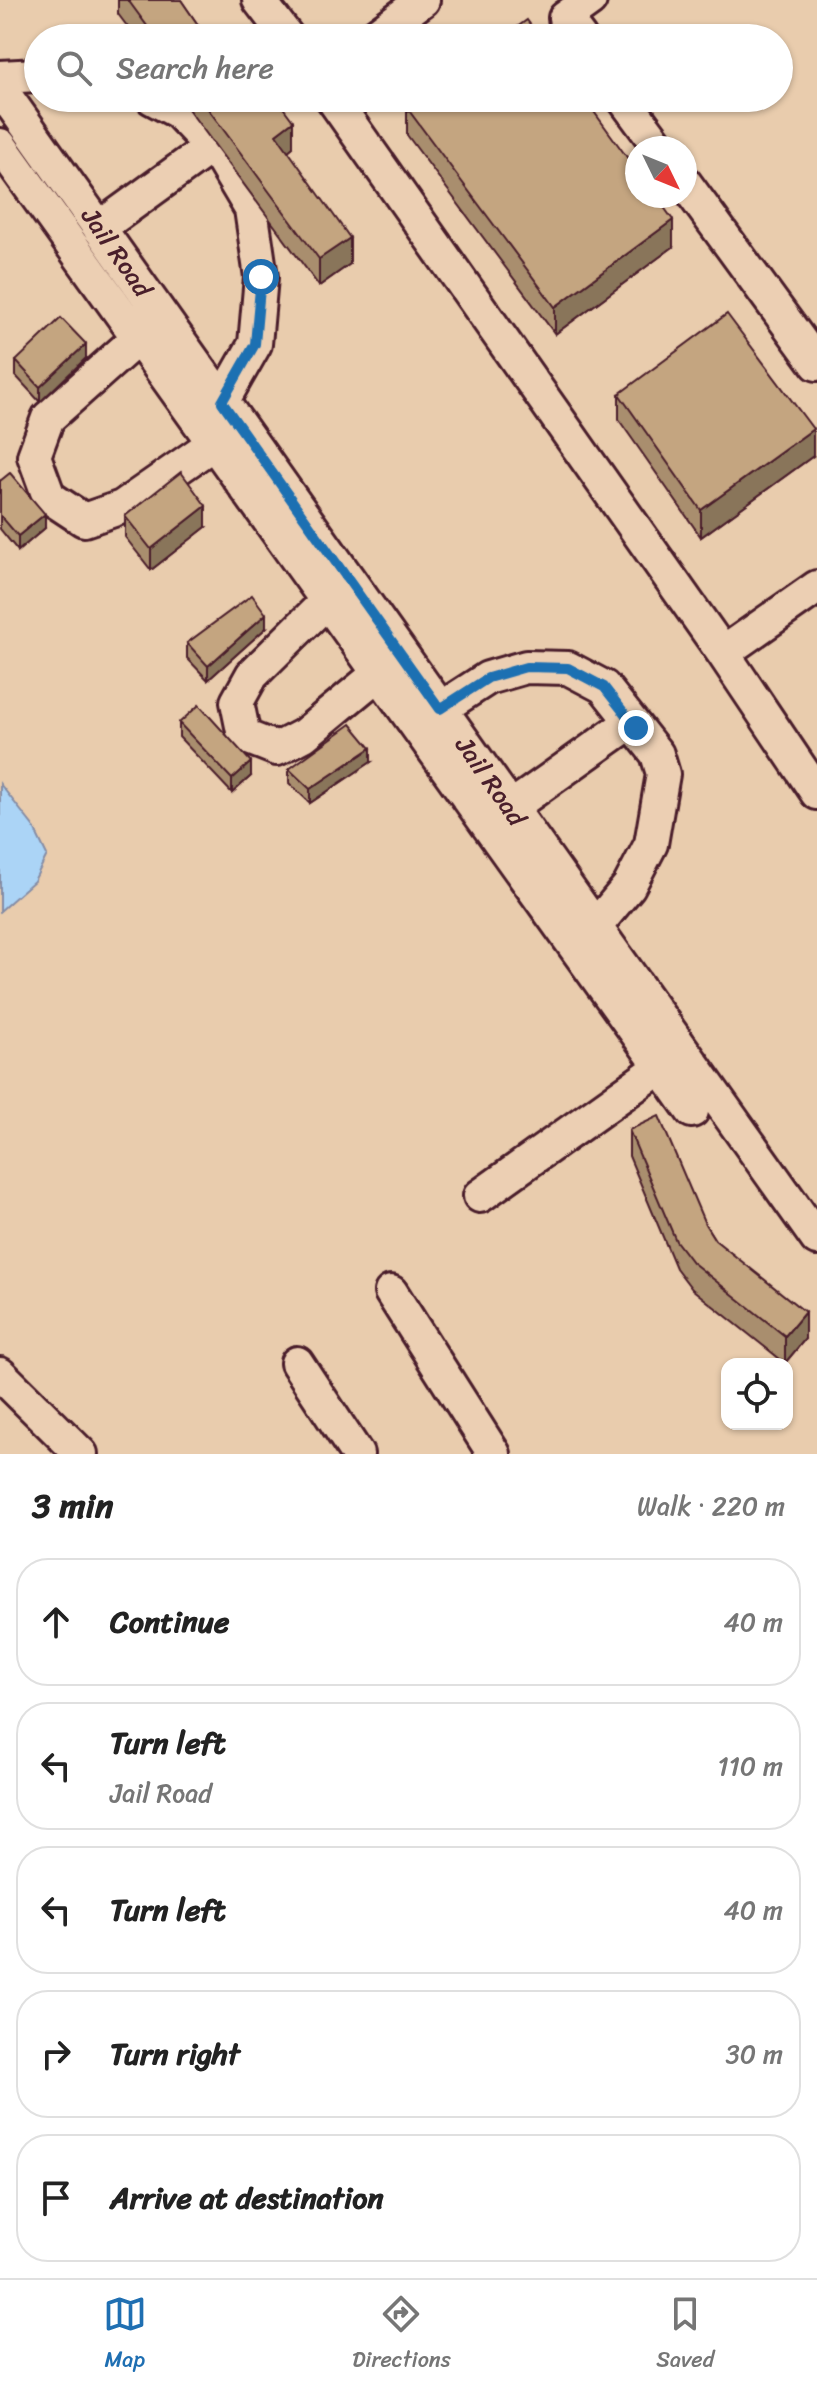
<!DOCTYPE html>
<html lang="en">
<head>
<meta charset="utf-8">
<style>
	:root { --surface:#fff; --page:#f6f6f6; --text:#222; --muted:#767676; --line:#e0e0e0; --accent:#1f6fb2 }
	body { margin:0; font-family:Sriracha,sans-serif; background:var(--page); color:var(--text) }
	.controls { position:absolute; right:24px; bottom:24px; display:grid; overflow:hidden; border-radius:16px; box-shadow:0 2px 6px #0004 }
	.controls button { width:72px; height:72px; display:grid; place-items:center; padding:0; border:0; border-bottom:2px solid var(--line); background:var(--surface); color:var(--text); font:40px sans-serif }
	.compass { position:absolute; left:625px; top:136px; width:72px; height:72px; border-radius:50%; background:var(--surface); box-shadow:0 2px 6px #0004; rotate:133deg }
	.stop { position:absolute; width:24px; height:24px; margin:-18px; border:6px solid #1f6fb2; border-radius:50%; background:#fff }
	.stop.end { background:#1f6fb2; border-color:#fff; box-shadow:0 2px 8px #0008 }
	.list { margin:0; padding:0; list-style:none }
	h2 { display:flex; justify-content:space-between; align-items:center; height:104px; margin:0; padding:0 32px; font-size:34px }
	h2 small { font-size:26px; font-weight:400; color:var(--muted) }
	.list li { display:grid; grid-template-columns:52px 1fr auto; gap:24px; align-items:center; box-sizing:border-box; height:128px; margin:0 16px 16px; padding:0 16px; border:2px solid var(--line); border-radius:32px }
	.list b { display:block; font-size:30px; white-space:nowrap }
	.list p { margin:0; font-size:26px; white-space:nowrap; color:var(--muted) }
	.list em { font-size:26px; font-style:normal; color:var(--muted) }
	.icon { flex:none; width:44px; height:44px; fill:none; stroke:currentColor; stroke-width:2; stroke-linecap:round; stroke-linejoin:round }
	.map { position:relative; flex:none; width:817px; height:1454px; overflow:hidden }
	.search { position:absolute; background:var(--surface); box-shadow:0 2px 6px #0004; left:24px; right:24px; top:24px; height:88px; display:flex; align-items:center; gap:20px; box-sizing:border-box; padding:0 28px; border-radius:44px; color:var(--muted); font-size:30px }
	.sheet { height:824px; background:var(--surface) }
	nav { display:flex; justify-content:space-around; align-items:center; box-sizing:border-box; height:112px; border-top:2px solid var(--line); background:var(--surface); font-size:22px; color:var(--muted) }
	nav a { display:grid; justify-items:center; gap:4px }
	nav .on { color:var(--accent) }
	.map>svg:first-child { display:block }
	.water { fill:#abd4f6; stroke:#848ca5; stroke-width:2 }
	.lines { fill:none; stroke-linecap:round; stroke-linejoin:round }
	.minor-casing { stroke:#4a1f2b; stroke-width:38 }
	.minor { stroke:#eccfb3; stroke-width:32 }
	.wall { fill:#a98e6e; stroke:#4a1f2b; stroke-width:2 }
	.shaded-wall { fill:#89745a; stroke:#4a1f2b; stroke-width:2 }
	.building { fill:#c4a580; stroke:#4a1f2b; stroke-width:2 }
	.route { stroke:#1f6fb2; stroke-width:10 }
	.labels { text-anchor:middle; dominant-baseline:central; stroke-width:6; stroke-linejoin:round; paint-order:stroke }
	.street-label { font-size:26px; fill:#4a1f2b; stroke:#eccfb3 }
</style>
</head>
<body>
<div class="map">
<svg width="817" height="1454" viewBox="0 0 817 1454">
	<rect width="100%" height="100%" fill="#e9ccad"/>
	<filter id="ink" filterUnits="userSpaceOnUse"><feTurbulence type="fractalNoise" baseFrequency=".0125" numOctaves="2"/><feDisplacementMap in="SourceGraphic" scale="16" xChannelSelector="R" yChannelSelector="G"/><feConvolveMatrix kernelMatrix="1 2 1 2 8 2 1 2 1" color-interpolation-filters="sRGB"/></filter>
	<g filter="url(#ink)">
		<path class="water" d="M 0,784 L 33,826 L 47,855 L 34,881 L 0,911 Z"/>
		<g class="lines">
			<defs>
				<path id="minor" d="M 259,0 L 288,38
					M 372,38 L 423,0
					M 580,38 L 565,18 L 590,0
					M 0,77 L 38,75
					M 0,88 L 817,1239
					M 152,98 L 178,112 L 219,155 L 251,209 L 261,277 L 255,344 L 222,402
					M 332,98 L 723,653 L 817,793
					M 623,98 L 660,148
					M 0,145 L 661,1067
					M 685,183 L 817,364
					M 99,228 L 212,146
					M 138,338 L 48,418 L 34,456 L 49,497 L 84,520 L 122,507 L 214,443
					M 327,601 L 252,675 L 237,702 L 244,736 L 277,749 L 304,735 L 379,673
					M 723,653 L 817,587
					M 440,709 L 488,678 L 526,667 L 568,668 L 604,687 L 657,754 L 663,774 L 651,844 L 629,886 L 595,927
					M 510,808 L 631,722
					M 480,1196 L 661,1067 L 692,1111
					M 391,1292 L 494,1454
					M 297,1363 L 357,1454
					M 0,1374 L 81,1454"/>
			</defs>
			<use href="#minor" class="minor-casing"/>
			<use href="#minor" class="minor"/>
		</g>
		<path class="wall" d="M 118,0 L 181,0 L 207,38 L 136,38 L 118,14 Z
			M 180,98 L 276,98 L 293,147 L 288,151 L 350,264 L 319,286 Z
			M 407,108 L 673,247 L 555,334 L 407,135 Z
			M 86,358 L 40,402 L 16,376 L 16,361 Z
			M 619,394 L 813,456 L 701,537 L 619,420 Z
			M 0,481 L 45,528 L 18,551 L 0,529 Z
			M 125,516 L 206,527 L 151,570 L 125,537 Z
			M 266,628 L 208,680 L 187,658 L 187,643 Z
			M 179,723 L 251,776 L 232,793 L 179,737 Z
			M 371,762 L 310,803 L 289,783 L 289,769 Z
			M 629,1130 L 705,1224 L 715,1240 L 805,1339 L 785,1363 L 692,1289 L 676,1268 L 629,1156 Z"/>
		<path class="shaded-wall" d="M 293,121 L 293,147 L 276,161 L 276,134 Z
			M 673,220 L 673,247 L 555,334 L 555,307 Z
			M 350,238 L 350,264 L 319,286 L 319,259 Z
			M 86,344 L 86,358 L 40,402 L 40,387 Z
			M 813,429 L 813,456 L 701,537 L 701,510 Z
			M 206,506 L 206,527 L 151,570 L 151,549 Z
			M 45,514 L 45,528 L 18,551 L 18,536 Z
			M 266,614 L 266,628 L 208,680 L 208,666 Z
			M 371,748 L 371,762 L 310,803 L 310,789 Z
			M 251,762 L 251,776 L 232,793 L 232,779 Z
			M 805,1312 L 805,1339 L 785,1363 L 785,1336 Z"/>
		<path class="building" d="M 128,0 L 181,0 L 207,38 L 156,38 Z
			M 527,20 L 540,38 L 502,38 Z
			M 200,98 L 276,98 L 293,121 L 276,134 L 350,238 L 319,259 Z
			M 421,98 L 584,98 L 637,171 L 637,196 L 656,196 L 673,220 L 555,307 L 407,108 Z
			M 727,314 L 813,429 L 701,510 L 619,394 Z
			M 61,318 L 86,344 L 40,387 L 16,361 Z
			M 181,472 L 206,506 L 151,549 L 125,516 Z
			M 10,473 L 45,514 L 18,536 L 0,515 L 0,481 Z
			M 252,595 L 266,614 L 208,666 L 187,643 Z
			M 199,705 L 251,762 L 232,779 L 179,723 Z
			M 351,724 L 371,748 L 310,789 L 289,769 Z
			M 659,1116 L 705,1224 L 715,1240 L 805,1312 L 785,1336 L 692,1262 L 676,1241 L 629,1130 Z"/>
	</g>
	<g class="lines" filter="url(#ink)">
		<path class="route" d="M 261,277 L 255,344 L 222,402 L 440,709 L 488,678 L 526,667 L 568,668 L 604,687 L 636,728"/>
	</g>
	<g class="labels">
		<g class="street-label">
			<text transform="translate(117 252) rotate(55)">Jail Road</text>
			<text transform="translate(491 781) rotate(55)">Jail Road</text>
		</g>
	</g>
</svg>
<div class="controls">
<button><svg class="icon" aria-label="locate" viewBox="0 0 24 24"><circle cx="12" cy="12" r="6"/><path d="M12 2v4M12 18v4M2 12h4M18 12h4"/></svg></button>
</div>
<svg class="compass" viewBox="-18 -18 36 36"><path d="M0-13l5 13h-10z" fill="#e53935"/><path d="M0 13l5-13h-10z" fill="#767676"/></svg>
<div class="stop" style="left:261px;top:277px"></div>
<div class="stop end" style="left:636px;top:728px"></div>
<div class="search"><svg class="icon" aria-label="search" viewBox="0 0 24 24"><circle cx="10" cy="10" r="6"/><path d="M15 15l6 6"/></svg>Search here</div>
</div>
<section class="sheet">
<h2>3 min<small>Walk · 220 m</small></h2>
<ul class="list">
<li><svg class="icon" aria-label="ahead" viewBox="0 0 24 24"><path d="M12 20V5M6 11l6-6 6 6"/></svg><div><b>Continue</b></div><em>40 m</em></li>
<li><svg class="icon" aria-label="left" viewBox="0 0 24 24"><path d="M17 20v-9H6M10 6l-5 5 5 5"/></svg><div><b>Turn left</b><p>Jail Road</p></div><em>110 m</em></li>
<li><svg class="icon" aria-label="left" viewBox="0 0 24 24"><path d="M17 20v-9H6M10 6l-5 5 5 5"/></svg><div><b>Turn left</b></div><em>40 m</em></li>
<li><svg class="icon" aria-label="right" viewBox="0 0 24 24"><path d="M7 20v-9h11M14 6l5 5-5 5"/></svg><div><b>Turn right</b></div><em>30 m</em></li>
<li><svg class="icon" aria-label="arrive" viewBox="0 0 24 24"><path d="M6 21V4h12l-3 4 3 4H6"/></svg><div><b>Arrive at destination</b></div></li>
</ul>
</section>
<nav>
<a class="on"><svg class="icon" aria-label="map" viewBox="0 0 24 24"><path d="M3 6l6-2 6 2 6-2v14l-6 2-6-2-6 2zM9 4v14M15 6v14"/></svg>Map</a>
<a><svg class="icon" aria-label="directions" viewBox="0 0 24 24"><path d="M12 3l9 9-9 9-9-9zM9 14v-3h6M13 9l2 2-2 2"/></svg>Directions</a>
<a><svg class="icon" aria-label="saved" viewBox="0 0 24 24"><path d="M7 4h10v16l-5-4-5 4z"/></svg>Saved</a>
</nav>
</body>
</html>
